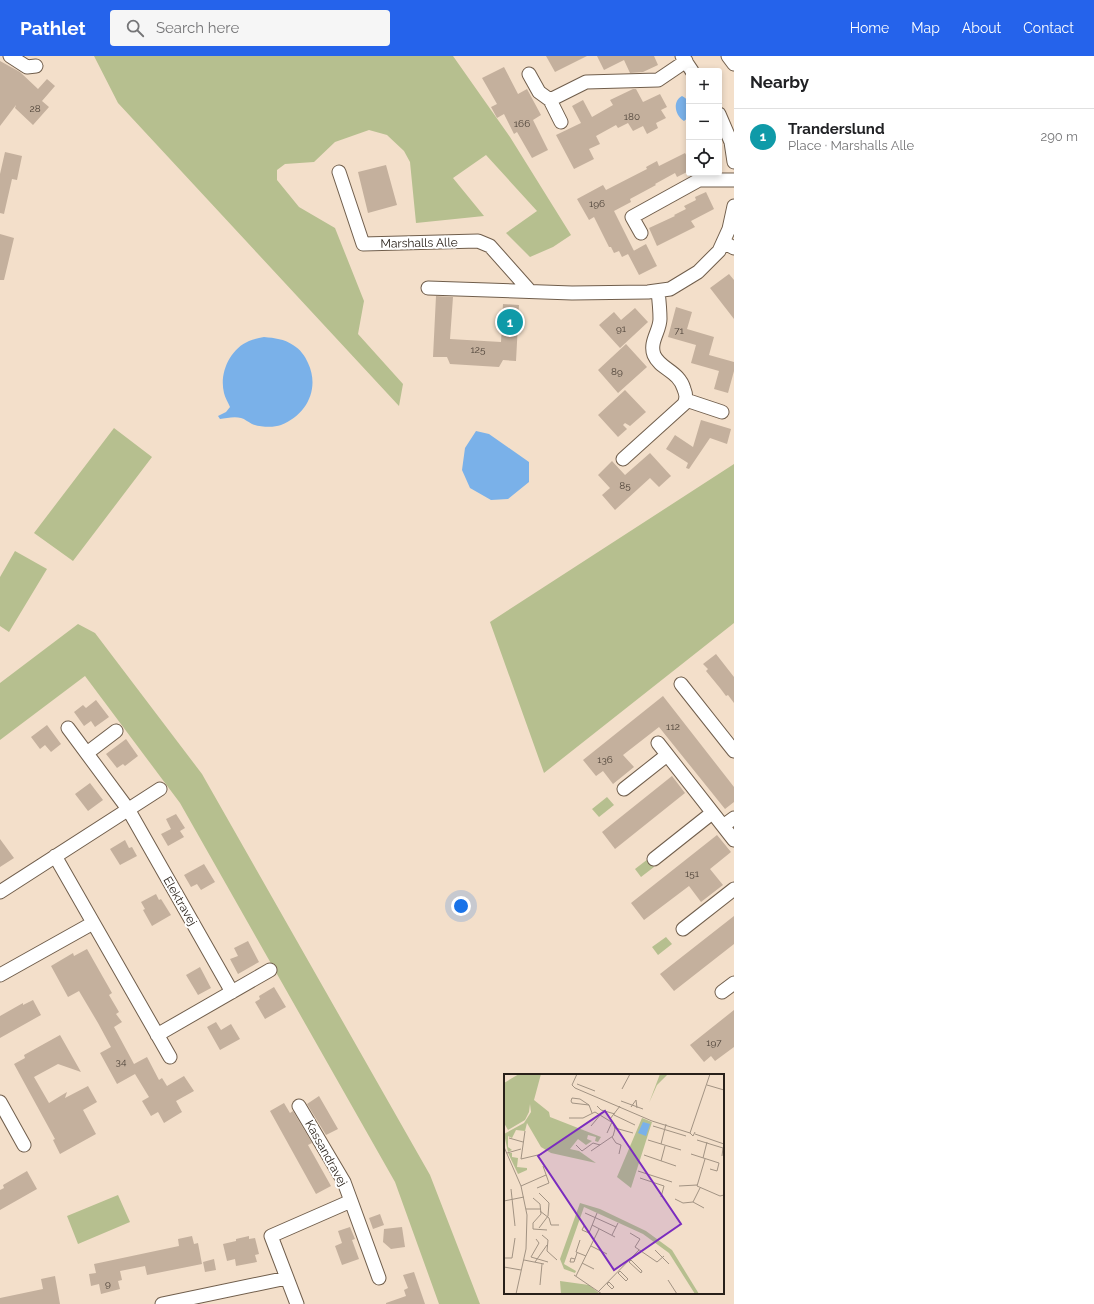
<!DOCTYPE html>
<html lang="en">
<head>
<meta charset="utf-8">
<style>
	:root { --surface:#fff; --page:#f6f6f6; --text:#202124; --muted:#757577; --line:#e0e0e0; --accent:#2563eb }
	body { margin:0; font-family:Raleway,sans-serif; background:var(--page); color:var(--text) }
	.controls { position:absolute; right:12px; top:12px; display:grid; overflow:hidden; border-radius:4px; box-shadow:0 2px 6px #0003 }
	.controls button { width:36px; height:36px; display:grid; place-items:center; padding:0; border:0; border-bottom:1px solid var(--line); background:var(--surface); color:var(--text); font:20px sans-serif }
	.you { position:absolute; left:461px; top:850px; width:14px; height:14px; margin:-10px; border:3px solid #fff; border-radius:50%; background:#1a73e8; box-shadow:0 0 0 6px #1a73e833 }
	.badge { display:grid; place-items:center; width:26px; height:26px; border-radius:50%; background:var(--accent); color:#fff; font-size:13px; font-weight:700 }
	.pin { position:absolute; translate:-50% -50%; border:2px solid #fff; box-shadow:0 1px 4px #0006 }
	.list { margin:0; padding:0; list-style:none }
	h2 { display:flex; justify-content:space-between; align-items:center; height:52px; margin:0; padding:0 16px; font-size:17px }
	h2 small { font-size:13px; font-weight:400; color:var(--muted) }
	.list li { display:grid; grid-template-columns:26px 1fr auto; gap:12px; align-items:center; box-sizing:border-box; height:56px; padding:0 16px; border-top:1px solid var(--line) }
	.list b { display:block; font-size:15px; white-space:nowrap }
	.list p { margin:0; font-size:13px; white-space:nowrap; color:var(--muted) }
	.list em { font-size:13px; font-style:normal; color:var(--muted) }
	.icon { flex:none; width:22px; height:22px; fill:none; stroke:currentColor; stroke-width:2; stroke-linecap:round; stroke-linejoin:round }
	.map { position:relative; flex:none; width:734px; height:1248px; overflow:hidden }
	header { display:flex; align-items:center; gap:24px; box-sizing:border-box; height:56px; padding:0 20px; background:var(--accent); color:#fff }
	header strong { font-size:19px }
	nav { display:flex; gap:22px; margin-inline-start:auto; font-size:14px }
	.search { width:280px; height:36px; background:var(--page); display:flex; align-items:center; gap:10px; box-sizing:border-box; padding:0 14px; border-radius:4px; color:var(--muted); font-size:15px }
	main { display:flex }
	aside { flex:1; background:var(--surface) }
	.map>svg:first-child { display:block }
	.green { fill:#b6bf8f }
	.water { fill:#7ab1e9 }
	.building { fill:#c4b09d }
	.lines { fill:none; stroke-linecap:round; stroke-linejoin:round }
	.street-casing { stroke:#705e4c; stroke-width:15 }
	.street { stroke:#fff; stroke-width:13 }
	.labels { text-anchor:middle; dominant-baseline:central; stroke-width:4; stroke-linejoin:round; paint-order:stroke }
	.number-label { font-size:10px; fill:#4f443a }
	.street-label { font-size:12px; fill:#282019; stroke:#fff }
	.inset-road { fill:none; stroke:#a29383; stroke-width:1 }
	.view { fill:#7b2cbf; fill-opacity:0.15; stroke:#7b2cbf; stroke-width:2 }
	.inset-edge { fill:none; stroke:#282019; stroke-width:2 }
</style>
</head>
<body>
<header>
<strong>Pathlet</strong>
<div class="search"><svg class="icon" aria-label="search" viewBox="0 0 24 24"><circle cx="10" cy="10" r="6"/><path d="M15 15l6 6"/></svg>Search here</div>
<nav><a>Home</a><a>Map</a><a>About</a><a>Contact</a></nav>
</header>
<main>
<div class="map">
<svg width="734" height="1248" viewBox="0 0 734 1248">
	<rect width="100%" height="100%" fill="#f3dfca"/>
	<path class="green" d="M 94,0 L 453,0 L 510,81 L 571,179 L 553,191 L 530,201 L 506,177 L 537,155 L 486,99 L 453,122 L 484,160 L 416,167 L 410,106 L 404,95 L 387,79 L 369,74 L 335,86 L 314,106 L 285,108 L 277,114 L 277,124 L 299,151 L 335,172 L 364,245 L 358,278 L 403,328 L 399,350 L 118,47 Z
		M 114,372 L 152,401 L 73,505 L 34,477 Z
		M 734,408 L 734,567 L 544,717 L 490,566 Z
		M 15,495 L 47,513 L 9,576 L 0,570 L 0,521 Z
		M 78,568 L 95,577 L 202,718 L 430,1119 L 480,1248 L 439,1248 L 395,1126 L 180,747 L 85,620 L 0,684 L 0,627 Z
		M 607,741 L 614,749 L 599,761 L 592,753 Z
		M 648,803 L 654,811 L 641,821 L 635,813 Z
		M 666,881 L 672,888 L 658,899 L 652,891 Z
		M 118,1139 L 130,1166 L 78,1188 L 67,1160 Z"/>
	<path class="water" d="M 682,40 C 691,44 689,52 689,61 L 684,65 C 675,60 672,45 682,40 Z
		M 264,281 C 275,282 284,283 293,289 C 300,293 305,300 308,307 C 320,332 307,359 281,369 C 273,372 260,371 252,368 C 248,366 245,363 241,362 C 235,360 226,362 220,363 L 218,360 L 226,356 L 230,351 C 228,346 225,342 224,337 C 219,317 230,293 249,285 C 254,283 259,282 264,281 Z
		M 476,375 L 489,378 L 529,406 L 529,426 L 508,443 L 491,444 L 470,432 L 462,414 L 465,392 Z"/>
	<path class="building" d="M 546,0 L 587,0 L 555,16 Z
		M 597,0 L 654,0 L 658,9 L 643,16 L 630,17 L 624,4 L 604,14 Z
		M 0,5 L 20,16 L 38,33 L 47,23 L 55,30 L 42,45 L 49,51 L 33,69 L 15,52 L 16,49 L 0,70 Z
		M 504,11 L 518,38 L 527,33 L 541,59 L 533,64 L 548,94 L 532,102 L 517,76 L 514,78 L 504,58 L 497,62 L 491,51 L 497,48 L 482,22 Z
		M 633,33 L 636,33 L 643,46 L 660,38 L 667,51 L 661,54 L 666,62 L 656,67 L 658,72 L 647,78 L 643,70 L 633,75 L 628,67 L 618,72 L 616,69 L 596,80 L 600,88 L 589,93 L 594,103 L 574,113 L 556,79 L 581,67 L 572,50 L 583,44 L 592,61 L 613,49 L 610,44 Z
		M 5,96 L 22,100 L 17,124 L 12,123 L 4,158 L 0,157 L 0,118 Z
		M 685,97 L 689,104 L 689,115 L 677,121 L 675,117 L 655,128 L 656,129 L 630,143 L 631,146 L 614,155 L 634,195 L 622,201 L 619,195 L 614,197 L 611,191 L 609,191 L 594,161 L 589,164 L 577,143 L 603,129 L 606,134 L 647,113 L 646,111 L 657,105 L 659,110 Z
		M 386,109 L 397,149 L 368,157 L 358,116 Z
		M 706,136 L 714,153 L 691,165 L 695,171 L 657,190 L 649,172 L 675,160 L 674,159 L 686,153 L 684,150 L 696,144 L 695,141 Z
		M 0,178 L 14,182 L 4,224 L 0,224 Z
		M 646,188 L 657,210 L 639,219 L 628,198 Z
		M 729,218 L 734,224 L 734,263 L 710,232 Z
		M 436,240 L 453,241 L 450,283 L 501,286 L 503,248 L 519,249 L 516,305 L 503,304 L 499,311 L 450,308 L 447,301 L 433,301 Z
		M 676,251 L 692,256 L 687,273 L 714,281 L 709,299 L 734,306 L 734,315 L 728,337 L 714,333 L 719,315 L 691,307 L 696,289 L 668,281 Z
		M 635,252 L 648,266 L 620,292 L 599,269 L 614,256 L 621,264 Z
		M 626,288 L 647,311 L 618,337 L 598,314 Z
		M 625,334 L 646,356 L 630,370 L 625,367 L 623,369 L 627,373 L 618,381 L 598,359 Z
		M 701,364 L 731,373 L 727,388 L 710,382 L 689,413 L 686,412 L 688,407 L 666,393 L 675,379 L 693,391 Z
		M 650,397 L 671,420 L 659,431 L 650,422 L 615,454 L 602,439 L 610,432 L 598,419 L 612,405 L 625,419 Z
		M 716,598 L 734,621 L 734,647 L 728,639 L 726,640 L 720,632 L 706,615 L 708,613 L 703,608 Z
		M 663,640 L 734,731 L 734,746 L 725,753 L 659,671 L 623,699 L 634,711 L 613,728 L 603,715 L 596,720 L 583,704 Z
		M 96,644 L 109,661 L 95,671 L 91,665 L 84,670 L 74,656 L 83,649 L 86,652 Z
		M 47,669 L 61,688 L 51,696 L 45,689 L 40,693 L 31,681 Z
		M 126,683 L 138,700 L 125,710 L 123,708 L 117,712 L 106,698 Z
		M 672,720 L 685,737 L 615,793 L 602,776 Z
		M 90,727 L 103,744 L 88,755 L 75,738 Z
		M 176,758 L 185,772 L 180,775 L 184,781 L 168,790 L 161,778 L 171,773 L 166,763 Z
		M 717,779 L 731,796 L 710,813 L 723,829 L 701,846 L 689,830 L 644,864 L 631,847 Z
		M 0,783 L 14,802 L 0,811 Z
		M 125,784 L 129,792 L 132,791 L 137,800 L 120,809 L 110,793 Z
		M 204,808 L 215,826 L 201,834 L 197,828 L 191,831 L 184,819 Z
		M 156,838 L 159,844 L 161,843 L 171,859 L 152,870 L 143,854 L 145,853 L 141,846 Z
		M 734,860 L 734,888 L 674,935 L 660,918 Z
		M 248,885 L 259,906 L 238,918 L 230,903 L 238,900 L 234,892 Z
		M 87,893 L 112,937 L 109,939 L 119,956 L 116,958 L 122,966 L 114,971 L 134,1008 L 147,1001 L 159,1024 L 162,1022 L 167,1030 L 184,1020 L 194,1035 L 176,1045 L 182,1056 L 164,1067 L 158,1056 L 151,1060 L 142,1045 L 149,1041 L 135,1018 L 117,1028 L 100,997 L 111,991 L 98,967 L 79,935 L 68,941 L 51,910 L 73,897 L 74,900 Z
		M 200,911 L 211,932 L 198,939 L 186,919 Z
		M 274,931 L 286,951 L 265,963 L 255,946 L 260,943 L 259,940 Z
		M 33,944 L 41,959 L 0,982 L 0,960 L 23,947 L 23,949 Z
		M 734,954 L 734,991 L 715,1005 L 711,1000 L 704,1006 L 690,989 Z
		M 216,966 L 221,974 L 231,968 L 240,983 L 220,994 L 207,971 Z
		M 60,979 L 81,1016 L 58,1008 L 34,1021 L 49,1047 L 67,1036 L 65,1042 L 88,1030 L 97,1046 L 83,1054 L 96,1078 L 60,1098 L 53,1084 L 55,1083 L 14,1008 L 25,1002 L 24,999 Z
		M 319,1040 L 338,1073 L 326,1079 L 307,1048 Z
		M 284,1047 L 290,1057 L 293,1055 L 312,1087 L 308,1089 L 331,1130 L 316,1138 L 270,1055 Z
		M 27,1115 L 37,1133 L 0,1154 L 0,1134 L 4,1132 L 3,1129 Z
		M 380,1158 L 384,1169 L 373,1173 L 369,1162 Z
		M 350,1171 L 355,1183 L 352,1184 L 359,1203 L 342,1209 L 335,1190 L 342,1187 L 338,1175 Z
		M 402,1171 L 405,1191 L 391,1193 L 383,1186 L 384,1173 Z
		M 192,1180 L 194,1188 L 198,1187 L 202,1208 L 147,1219 L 145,1210 L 120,1215 L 122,1224 L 118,1225 L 120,1233 L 101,1238 L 99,1228 L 91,1230 L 89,1218 L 96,1217 L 94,1208 L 179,1190 L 178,1183 Z
		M 249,1180 L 249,1183 L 255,1182 L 259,1198 L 255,1199 L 257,1206 L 236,1210 L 235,1203 L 227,1205 L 223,1188 L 236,1185 L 236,1183 Z
		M 214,1203 L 216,1214 L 205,1216 L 203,1206 Z
		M 414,1216 L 425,1248 L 386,1248 L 386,1247 L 406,1240 L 404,1234 L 408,1232 L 403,1219 Z
		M 55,1220 L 60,1248 L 0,1248 L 0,1242 L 43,1233 L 41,1223 Z"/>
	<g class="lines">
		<defs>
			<path id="street" d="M 10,0 L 27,11 L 36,10
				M 682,0 L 692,15
				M 728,0 L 734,8
				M 529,18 L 539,36 L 550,44 L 561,66
				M 550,44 L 586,26 L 658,24 L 686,5
				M 719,58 L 731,86 L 734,106
				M 339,116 L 363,188 L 478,185 L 490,190 L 530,235
				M 641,177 L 632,161 L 699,124 L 734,124
				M 723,186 L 734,192
				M 428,232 L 572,237 L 648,236 L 670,233 L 698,216 L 719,195 L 729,173 L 734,150
				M 686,344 L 722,356
				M 623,403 L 684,348 C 687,342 686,338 684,333 C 679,315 660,313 654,299 C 649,286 660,275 660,263 C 660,254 659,244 658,235
				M 681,628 L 734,695
				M 68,672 L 128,753 L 232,936
				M 658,687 L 734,784
				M 87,697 L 116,675
				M 624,733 L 667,699
				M 723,770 L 734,762
				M 55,800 L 170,1001
				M 654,803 L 712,757
				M 0,836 L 160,733
				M 683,873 L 734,833
				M 0,919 L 93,867
				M 722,936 L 734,927
				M 157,979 L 270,914
				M 0,1046 L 24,1089
				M 351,1145 L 379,1222
				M 162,1248 L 287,1222
				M 297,1248 L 271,1180 L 351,1145 L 344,1126 L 299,1050"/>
		</defs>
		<use href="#street" class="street-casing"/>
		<use href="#street" class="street"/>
	</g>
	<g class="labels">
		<g class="number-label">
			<text x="35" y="52">28</text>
			<text x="632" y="60">180</text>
			<text x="522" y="67">166</text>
			<text x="597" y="147">196</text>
			<text x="621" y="272">91</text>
			<text x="679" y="274">71</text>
			<text x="478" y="293">125</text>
			<text x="617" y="315">89</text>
			<text x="625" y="429">85</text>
			<text x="673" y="670">112</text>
			<text x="605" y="703">136</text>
			<text x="692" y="817">151</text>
			<text x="714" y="986">197</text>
			<text x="121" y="1005">34</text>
			<text x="108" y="1227">9</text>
		</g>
		<g class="street-label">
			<text transform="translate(419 187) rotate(-1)">Marshalls Alle</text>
			<text transform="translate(180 845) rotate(60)">Elektravej</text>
			<text transform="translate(326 1097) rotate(61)">Kassandravej</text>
		</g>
	</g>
	<g transform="translate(504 1018)">
		<rect width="220" height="220" fill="#f3dfca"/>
		<path d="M 15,0 L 37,0 L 30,26 L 45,38 L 46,43 L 97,63 L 94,68 L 91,67 L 92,63 L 84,61 L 83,65 L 88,67 L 82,71 L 74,65 L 66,75 L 75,77 L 92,89 L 47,79 L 37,73 L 23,49 L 21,57 L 12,56 L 8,64 L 4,62 L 4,73 L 8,76 L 4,78 L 0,60 L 20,49 L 27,38 L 26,30 L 25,38 L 21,46 L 4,56 L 0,49 L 0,9 ZM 156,0 L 164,0 L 153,11 L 145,29 ZM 138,44 L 148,48 L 127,114 L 113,103 ZM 4,79 L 8,79 L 8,83 L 14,84 L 13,93 L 23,94 L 23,96 L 14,100 ZM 76,129 L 96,135 L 142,157 L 168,176 L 195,220 L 191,220 L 165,179 L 139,160 L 80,133 L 60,190 L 72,197 L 71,199 L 60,195 L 56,185 ZM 56,207 L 85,211 L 96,220 L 57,220 Z" fill="#b6bf8f"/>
		<path d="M 139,48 L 146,50 L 142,62 L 134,59 Z" fill="#7ab1e9"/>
		<path class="inset-road" d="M 73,0 L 68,11 L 71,14 L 148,47 L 186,59M 73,10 L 91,17M 203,11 L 220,16M 118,15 L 126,0M 117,27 L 139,35M 85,31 L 76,25 L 68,24 L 67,27 L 68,29 L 85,31 L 88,39M 93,32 L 97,36 L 111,40M 127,33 L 132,26 L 133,34M 110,41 L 131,51M 65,44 L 79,44 L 91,38 L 109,49 L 111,55 L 109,62 L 87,77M 106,45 L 116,32M 87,52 L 97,40M 149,52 L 182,62M 111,54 L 129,59M 21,57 L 17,85 L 38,80M 191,58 L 189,62 L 186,59 L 206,0M 103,59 L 108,48M 191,60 L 220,70M 108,63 L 112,69 L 117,71 L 115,80M 5,64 L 19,68M 144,66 L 177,76M 193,66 L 219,74 L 218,82M 157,70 L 162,50M 72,71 L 78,77 L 89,69 L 96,71M 0,73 L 17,112 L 23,141 L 22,175 L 12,220M 3,79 L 17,75M 187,80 L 215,89 L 213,97 L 206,95M 140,81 L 172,92M 199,84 L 203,68M 201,85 L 193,112 L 216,122 L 220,121M 157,87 L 161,72M 134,97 L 168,108M 136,104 L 160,112 L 157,123M 17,112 L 42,101M 175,112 L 193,111M 33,114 L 45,109 L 39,92M 7,115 L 11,152M 29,124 L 36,130 L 37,140 L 29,149 L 29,155 L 43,156M 171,125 L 179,129 L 189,128 L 200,134M 0,127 L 20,123M 189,128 L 196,114M 22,135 L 36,135M 36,137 L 45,144 L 47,151 L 55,151M 81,139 L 112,153M 88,151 L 111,163M 80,152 L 78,156 L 85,159 L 93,139M 35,154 L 44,142 L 45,129 L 35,119M 126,159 L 136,165 L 131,173 L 153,188 L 160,182M 38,161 L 44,166 L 43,177 L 53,186M 108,161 L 114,149M 32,165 L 35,169 L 27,183 L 44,188M 76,166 L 72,178 L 82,182M 87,172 L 103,180M 151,176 L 165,190M 0,184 L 8,184 L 11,164M 71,185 L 67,184 L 66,188 L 70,188 L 73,179M 20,186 L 40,190M 127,186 L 138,197 L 137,199 L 125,188 ZM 31,188 L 43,171M 78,189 L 90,195M 0,193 L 17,196M 116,197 L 124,205 L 122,207 L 114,199 ZM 70,201 L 98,220M 72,202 L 95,155M 164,206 L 173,220M 105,208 L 110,213 L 108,215 L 103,210 ZM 36,211 L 38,190M 95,217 L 135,176"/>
		<path class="view" d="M 101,37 L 177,150 L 110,196 L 34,82 Z"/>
		<rect width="220" height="220" class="inset-edge"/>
	</g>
</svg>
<div class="controls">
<button>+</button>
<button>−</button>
<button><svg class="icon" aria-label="locate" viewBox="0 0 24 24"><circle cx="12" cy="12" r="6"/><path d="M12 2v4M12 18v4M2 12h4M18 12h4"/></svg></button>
</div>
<div class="you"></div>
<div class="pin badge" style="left:510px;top:266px;background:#0f9aa8">1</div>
</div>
<aside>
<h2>Nearby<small></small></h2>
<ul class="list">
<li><span class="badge" style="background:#0f9aa8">1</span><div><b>Tranderslund</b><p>Place · Marshalls Alle</p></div><em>290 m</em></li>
</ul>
</aside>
</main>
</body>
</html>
